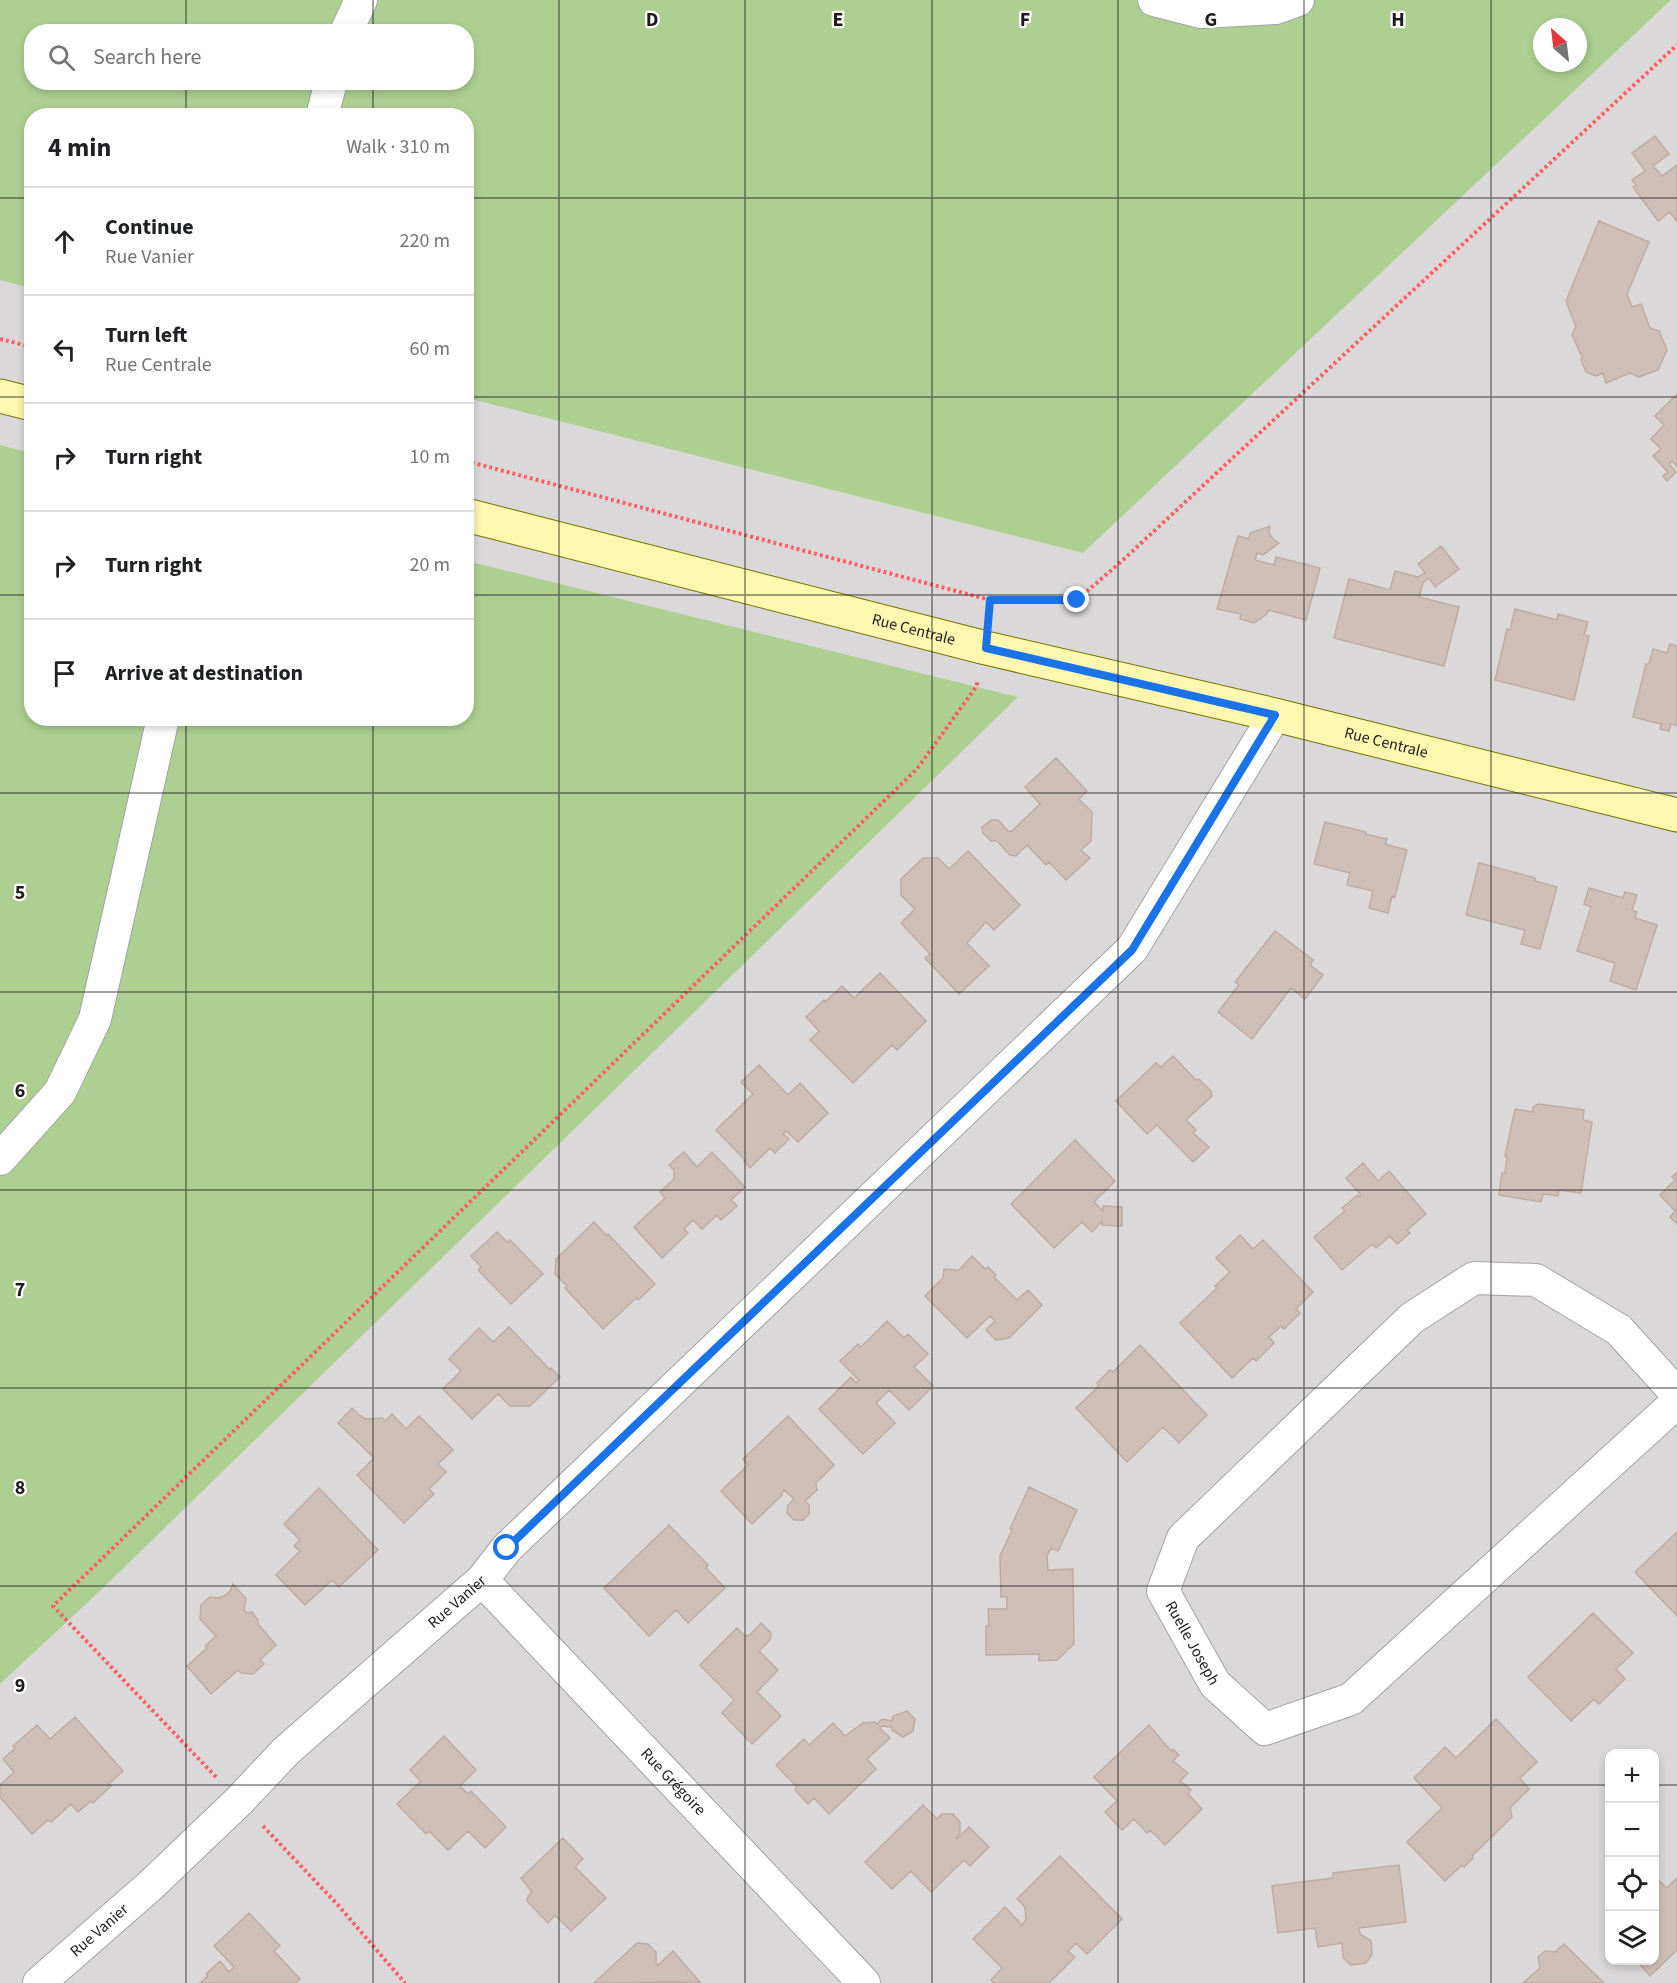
<!DOCTYPE html>
<html lang="en">
<head>
<meta charset="utf-8">
<style>
	:root { --surface:#fff; --page:#f2f2f2; --text:#202124; --muted:#757577; --line:#e0e0e0 }
	body { margin:0; font-family:"Source Sans 3",sans-serif; background:var(--page); color:var(--text) }
	.controls { position:absolute; right:18px; bottom:18px; display:grid; overflow:hidden; border-radius:12px; box-shadow:0 3px 9px #0003 }
	.controls button { width:54px; height:54px; display:grid; place-items:center; padding:0; border:0; border-bottom:2px solid var(--line); background:var(--surface); color:var(--text); font:30px sans-serif }
	.compass { position:absolute; left:1533px; top:18px; width:54px; height:54px; border-radius:50%; background:var(--surface); box-shadow:0 3px 9px #0003; rotate:332deg }
	.stop { position:absolute; width:18px; height:18px; margin:-14px; border:4px solid #1a73e8; border-radius:50%; background:#fff }
	.stop.end { background:#1a73e8; border-color:#fff; box-shadow:0 2px 6px #0008 }
	.list { margin:0; padding:0; list-style:none }
	h2 { display:flex; justify-content:space-between; align-items:center; height:78px; margin:0; padding:0 24px; font-size:26px }
	h2 small { font-size:20px; font-weight:400; color:var(--muted) }
	.list li { display:grid; grid-template-columns:39px 1fr auto; gap:18px; align-items:center; box-sizing:border-box; height:108px; padding:0 24px; border-top:2px solid var(--line) }
	.list b { display:block; font-size:22px; white-space:nowrap }
	.list p { margin:0; font-size:20px; white-space:nowrap; color:var(--muted) }
	.list em { font-size:20px; font-style:normal; color:var(--muted) }
	.icon { flex:none; width:33px; height:33px; fill:none; stroke:currentColor; stroke-width:2; stroke-linecap:round; stroke-linejoin:round }
	.map { position:relative; flex:none; width:1677px; height:1983px; overflow:hidden }
	.search { position:absolute; background:var(--surface); box-shadow:0 3px 9px #0003; left:24px; top:24px; width:450px; height:66px; display:flex; align-items:center; gap:15px; box-sizing:border-box; padding:0 21px; border-radius:24px; color:var(--muted); font-size:22px }
	.panel { position:absolute; background:var(--surface); box-shadow:0 3px 9px #0003; left:24px; top:108px; width:450px; height:618px; border-radius:24px }
	.map>svg:first-child { display:block }
	.residential { fill:#dad8d9; fill-rule:evenodd }
	.forest { fill:#add092; fill-rule:evenodd }
	.building { fill:#cec0b9; stroke:#c0aba2; stroke-width:1.5 }
	.lines { fill:none; stroke-linecap:round; stroke-linejoin:round }
	.street-casing { stroke:#a3a3a3; stroke-width:34 }
	.secondary-casing { stroke:#757200; stroke-width:35 }
	.path { stroke:#ff6066; stroke-width:4; stroke-dasharray:3 3; stroke-linecap:butt }
	.street { stroke:#fff; stroke-width:32 }
	.secondary { stroke:#fef7af; stroke-width:33 }
	.route { stroke:#1a73e8; stroke-width:8 }
	.grid { fill:none; stroke:#1c1c1c; stroke-width:1.5; stroke-opacity:0.55 }
	.labels { text-anchor:middle; dominant-baseline:central; stroke-width:4.5; stroke-linejoin:round; paint-order:stroke }
	.street-label { font-size:16px; fill:#1c1c1c; stroke:#fff }
	.grid-label { font-size:20px; text-anchor:middle; font-weight:bold; fill:#1c1c1c; stroke:#fff; stroke-width:4.5; stroke-linejoin:round; paint-order:stroke }
</style>
</head>
<body>
<div class="map">
<svg width="1677" height="1983" viewBox="0 0 1677 1983">
	<rect width="100%" height="100%" fill="#eee8e0"/>
	<path class="residential" d="M 1671,0 L 1677,0 L 1677,1983 L 0,1983 L 0,1684 L 99,1592 L 1018,697 L 467,561 L 467,398 L 1083,553 ZM 1610,1754 L 1654,1754 L 1654,1960 L 1610,1960 Z
		M 0,280 L 31,288 L 31,453 L 0,445 Z"/>
	<path class="forest" d="M 0,0 L 1671,0 L 1083,553 L 467,398 L 466,116 L 32,116 L 31,288 L 0,280 ZM 1542,27 L 1578,27 L 1578,63 L 1542,63 ZM 32,32 L 466,32 L 466,82 L 32,82 Z
		M 0,445 L 31,453 L 32,718 L 466,718 L 467,561 L 1018,697 L 99,1592 L 0,1684 Z"/>
	<path class="building" d="M 1655,136 L 1669,154 L 1653,166 L 1662,176 L 1677,165 L 1677,222 L 1670,212 L 1658,221 L 1633,187 L 1636,185 L 1632,180 L 1645,171 L 1632,153 Z
		M 1599,221 L 1649,242 L 1627,294 L 1632,307 L 1641,304 L 1650,328 L 1659,331 L 1667,350 L 1658,370 L 1639,377 L 1630,373 L 1606,383 L 1603,373 L 1596,376 L 1586,372 L 1581,360 L 1582,357 L 1572,335 L 1576,327 L 1566,301 Z
		M 1677,394 L 1677,467 L 1672,461 L 1669,464 L 1676,472 L 1667,481 L 1663,476 L 1668,472 L 1653,456 L 1661,449 L 1651,439 L 1664,425 L 1655,416 Z
		M 1270,526 L 1269,533 L 1273,539 L 1279,543 L 1263,555 L 1257,553 L 1255,560 L 1274,565 L 1276,557 L 1320,568 L 1306,620 L 1268,610 L 1267,614 L 1254,623 L 1240,619 L 1241,614 L 1217,609 L 1238,536 L 1249,539 L 1250,533 Z
		M 1441,546 L 1459,569 L 1435,587 L 1429,578 L 1423,583 L 1419,597 L 1459,607 L 1444,666 L 1334,638 L 1349,579 L 1390,590 L 1395,571 L 1418,577 L 1425,573 L 1418,564 Z
		M 1515,609 L 1557,620 L 1558,614 L 1588,622 L 1584,635 L 1589,636 L 1574,700 L 1495,680 L 1507,629 L 1510,630 Z
		M 1670,644 L 1677,646 L 1677,726 L 1671,724 L 1669,731 L 1660,729 L 1661,724 L 1633,717 L 1646,664 L 1649,664 L 1653,649 L 1667,653 Z
		M 1056,758 L 1087,791 L 1079,799 L 1092,812 L 1091,841 L 1081,850 L 1090,858 L 1066,880 L 1049,862 L 1046,865 L 1027,845 L 1016,856 L 1010,855 L 997,841 L 991,841 L 983,833 L 982,827 L 991,820 L 998,820 L 1008,831 L 1012,831 L 1040,804 L 1025,787 Z
		M 1325,822 L 1366,832 L 1365,834 L 1387,839 L 1385,844 L 1407,850 L 1395,897 L 1392,896 L 1388,913 L 1369,908 L 1373,891 L 1347,885 L 1350,873 L 1314,864 Z
		M 968,851 L 1020,905 L 994,930 L 986,922 L 967,943 L 989,966 L 959,994 L 925,958 L 930,954 L 901,923 L 915,909 L 901,895 L 901,879 L 923,858 L 938,858 L 949,869 Z
		M 1479,863 L 1535,878 L 1535,881 L 1557,887 L 1540,949 L 1521,944 L 1525,930 L 1466,915 Z
		M 1589,888 L 1623,898 L 1625,892 L 1637,895 L 1632,910 L 1637,912 L 1635,918 L 1657,925 L 1636,990 L 1610,981 L 1615,963 L 1577,951 L 1591,907 L 1584,904 Z
		M 1275,931 L 1313,960 L 1310,965 L 1323,975 L 1305,999 L 1291,988 L 1252,1039 L 1218,1012 L 1239,985 L 1235,982 Z
		M 880,973 L 926,1021 L 897,1050 L 892,1045 L 853,1083 L 810,1040 L 819,1031 L 806,1017 L 824,1000 L 825,1002 L 842,986 L 854,998 Z
		M 1173,1056 L 1196,1080 L 1199,1079 L 1211,1091 L 1212,1096 L 1186,1120 L 1196,1130 L 1193,1133 L 1209,1147 L 1193,1162 L 1157,1125 L 1147,1134 L 1116,1101 L 1156,1063 L 1161,1067 Z
		M 759,1065 L 788,1095 L 800,1083 L 828,1113 L 798,1142 L 786,1131 L 783,1134 L 789,1139 L 775,1153 L 770,1148 L 750,1168 L 744,1161 L 745,1160 L 716,1130 L 753,1094 L 741,1082 Z
		M 1538,1104 L 1584,1110 L 1583,1120 L 1592,1122 L 1581,1193 L 1559,1190 L 1558,1196 L 1543,1194 L 1541,1202 L 1499,1195 L 1502,1173 L 1505,1173 L 1507,1157 L 1505,1156 L 1515,1109 L 1533,1112 L 1533,1107 Z
		M 1075,1140 L 1115,1181 L 1094,1202 L 1103,1211 L 1103,1206 L 1122,1207 L 1122,1226 L 1102,1225 L 1102,1221 L 1092,1232 L 1082,1222 L 1054,1248 L 1011,1204 Z
		M 684,1152 L 697,1167 L 712,1152 L 745,1187 L 731,1200 L 737,1206 L 721,1220 L 717,1215 L 702,1229 L 693,1220 L 684,1229 L 688,1233 L 662,1258 L 634,1227 L 665,1198 L 660,1192 L 674,1179 L 674,1170 L 669,1165 Z
		M 1363,1163 L 1378,1181 L 1389,1171 L 1426,1214 L 1407,1230 L 1410,1233 L 1397,1244 L 1390,1236 L 1376,1248 L 1372,1244 L 1342,1270 L 1314,1237 L 1345,1211 L 1342,1208 L 1358,1195 L 1359,1197 L 1361,1195 L 1346,1178 Z
		M 1677,1172 L 1677,1224 L 1670,1217 L 1675,1211 L 1660,1195 L 1675,1180 L 1672,1177 Z
		M 594,1222 L 607,1236 L 608,1234 L 655,1284 L 638,1300 L 636,1298 L 603,1329 L 565,1288 L 567,1286 L 555,1274 L 556,1259 Z
		M 497,1232 L 508,1243 L 510,1240 L 543,1274 L 511,1304 L 478,1270 L 481,1267 L 471,1256 Z
		M 1240,1235 L 1253,1249 L 1263,1240 L 1313,1292 L 1296,1309 L 1300,1313 L 1284,1329 L 1281,1326 L 1269,1337 L 1274,1343 L 1256,1361 L 1253,1358 L 1232,1378 L 1180,1323 L 1217,1288 L 1215,1286 L 1230,1272 L 1216,1258 Z
		M 972,1256 L 985,1269 L 988,1267 L 996,1275 L 994,1277 L 1017,1300 L 1028,1290 L 1042,1305 L 1009,1338 L 996,1340 L 986,1330 L 995,1321 L 990,1316 L 967,1338 L 925,1296 L 943,1278 L 944,1269 L 959,1270 Z
		M 887,1321 L 904,1338 L 908,1334 L 928,1354 L 914,1367 L 933,1386 L 909,1410 L 889,1390 L 876,1403 L 895,1423 L 863,1454 L 819,1409 L 851,1377 L 856,1383 L 859,1380 L 840,1361 L 858,1344 L 861,1347 Z
		M 509,1327 L 550,1370 L 551,1368 L 560,1377 L 530,1406 L 510,1406 L 498,1394 L 472,1419 L 443,1389 L 461,1371 L 449,1359 L 479,1328 L 493,1342 Z
		M 1140,1345 L 1207,1415 L 1179,1443 L 1163,1427 L 1127,1462 L 1076,1408 L 1099,1386 L 1097,1383 L 1110,1370 L 1113,1372 Z
		M 352,1408 L 359,1415 L 366,1419 L 382,1418 L 385,1421 L 392,1414 L 406,1429 L 419,1416 L 453,1450 L 438,1464 L 446,1472 L 429,1489 L 434,1494 L 404,1523 L 357,1475 L 374,1458 L 338,1423 Z
		M 788,1416 L 834,1465 L 816,1483 L 817,1490 L 805,1501 L 809,1505 L 809,1514 L 803,1520 L 794,1520 L 787,1513 L 788,1505 L 794,1499 L 784,1490 L 781,1494 L 782,1495 L 752,1524 L 721,1491 L 748,1465 L 743,1459 Z
		M 1029,1487 L 1077,1510 L 1058,1551 L 1051,1548 L 1047,1556 L 1048,1570 L 1073,1569 L 1074,1644 L 1057,1660 L 1039,1661 L 1039,1654 L 986,1655 L 986,1626 L 989,1626 L 988,1609 L 1007,1609 L 1007,1597 L 1001,1597 L 1000,1556 L 1012,1530 L 1010,1529 Z
		M 319,1488 L 378,1550 L 339,1587 L 332,1580 L 305,1605 L 276,1575 L 300,1551 L 294,1546 L 300,1540 L 284,1524 Z
		M 669,1525 L 708,1565 L 706,1568 L 725,1588 L 688,1623 L 676,1610 L 649,1636 L 604,1588 Z
		M 1677,1532 L 1677,1616 L 1635,1572 Z
		M 233,1584 L 246,1599 L 244,1610 L 247,1613 L 252,1612 L 258,1620 L 258,1624 L 276,1645 L 260,1660 L 264,1664 L 253,1674 L 241,1673 L 238,1670 L 211,1694 L 187,1666 L 207,1648 L 205,1646 L 216,1636 L 200,1619 L 201,1605 L 210,1597 L 219,1598 L 226,1595 L 230,1591 Z
		M 1593,1613 L 1633,1653 L 1616,1669 L 1625,1679 L 1599,1704 L 1594,1699 L 1571,1721 L 1528,1677 Z
		M 761,1623 L 771,1633 L 770,1640 L 759,1651 L 778,1670 L 757,1692 L 781,1716 L 752,1744 L 722,1713 L 734,1700 L 700,1665 L 737,1628 L 745,1636 L 750,1635 Z
		M 907,1711 L 915,1719 L 913,1731 L 903,1737 L 892,1730 L 892,1727 L 882,1726 L 880,1728 L 890,1738 L 867,1759 L 876,1769 L 829,1814 L 814,1798 L 808,1804 L 795,1790 L 797,1787 L 776,1765 L 804,1739 L 809,1745 L 833,1723 L 845,1736 L 863,1723 L 875,1722 L 877,1724 L 882,1719 L 892,1721 L 893,1716 Z
		M 75,1717 L 123,1771 L 109,1784 L 111,1786 L 93,1803 L 91,1801 L 78,1812 L 71,1804 L 51,1822 L 48,1820 L 32,1834 L 0,1797 L 0,1785 L 14,1772 L 3,1759 L 15,1748 L 13,1746 L 37,1725 L 50,1739 Z
		M 1496,1719 L 1537,1762 L 1520,1778 L 1529,1789 L 1510,1808 L 1512,1817 L 1472,1856 L 1473,1858 L 1464,1867 L 1462,1865 L 1445,1881 L 1407,1842 L 1442,1808 L 1414,1778 L 1445,1747 L 1456,1758 Z
		M 1149,1725 L 1171,1751 L 1173,1749 L 1179,1755 L 1173,1761 L 1188,1773 L 1180,1781 L 1191,1790 L 1188,1794 L 1202,1809 L 1165,1845 L 1150,1830 L 1147,1833 L 1134,1819 L 1122,1830 L 1105,1812 L 1117,1801 L 1094,1777 Z
		M 444,1736 L 476,1770 L 460,1786 L 468,1794 L 471,1791 L 506,1827 L 485,1848 L 468,1831 L 448,1850 L 429,1831 L 426,1834 L 397,1804 L 421,1781 L 410,1770 Z
		M 923,1805 L 937,1819 L 942,1814 L 953,1814 L 960,1822 L 960,1833 L 956,1838 L 957,1839 L 969,1827 L 989,1847 L 970,1866 L 964,1860 L 931,1892 L 911,1871 L 892,1889 L 865,1862 Z
		M 563,1838 L 583,1859 L 575,1867 L 606,1898 L 571,1931 L 555,1915 L 548,1923 L 527,1901 L 528,1896 L 532,1892 L 521,1878 Z
		M 1060,1856 L 1122,1919 L 1087,1954 L 1076,1943 L 1068,1951 L 1075,1957 L 1049,1983 L 994,1983 L 991,1980 L 1002,1968 L 973,1939 L 1005,1907 L 1022,1925 L 1026,1920 L 1025,1907 L 1017,1899 Z
		M 1399,1865 L 1406,1922 L 1359,1928 L 1360,1934 L 1371,1941 L 1372,1954 L 1366,1963 L 1351,1965 L 1343,1958 L 1342,1943 L 1318,1947 L 1315,1928 L 1278,1933 L 1272,1886 L 1333,1878 L 1333,1873 Z
		M 1654,1876 L 1667,1888 L 1677,1878 L 1677,1950 L 1650,1976 L 1636,1960 L 1654,1960 Z
		M 249,1913 L 280,1946 L 274,1951 L 300,1979 L 296,1983 L 200,1983 L 208,1976 L 206,1974 L 220,1961 L 229,1972 L 234,1967 L 214,1946 Z
		M 637,1943 L 648,1944 L 656,1952 L 656,1964 L 658,1965 L 673,1951 L 700,1982 L 594,1983 Z
		M 1564,1944 L 1604,1983 L 1523,1983 L 1540,1968 L 1538,1957 L 1545,1951 L 1555,1952 Z"/>
	<g class="lines">
		<defs>
			<g id="street">
				<path d="M 1154,0 L 1201,12 L 1276,8 L 1298,0"/>
				<path d="M 346,32 L 361,0"/>
				<path d="M 322,116 L 331,82"/>
				<path d="M 0,1159 L 60,1092 L 95,1019 L 163,718"/>
				<path id="s1" d="M 1677,1394 L 1619,1330 L 1536,1280 L 1474,1278 L 1412,1318 L 1183,1538 L 1163,1591 L 1215,1684 L 1265,1729 L 1351,1699 L 1677,1402"/>
				<path id="s2" d="M 482,1580 L 864,1983"/>
				<path id="s3" d="M 39,1983 L 151,1885 L 239,1801 L 286,1751 L 482,1580 L 507,1548 L 1132,949 L 1275,715"/>
			</g>
			<g id="secondary">
				<path d="M 0,396 L 32,404"/>
				<path id="s4" d="M 466,515 L 986,648 L 1275,715 L 1677,815"/>
			</g>
		</defs>
		<use href="#street" class="street-casing"/>
		<use href="#secondary" class="secondary-casing"/>
		<path class="path" d="M 0,339 L 32,347
			M 466,461 L 990,600 L 1077,600 L 1123,560 L 1677,45
			M 989,614 L 990,600
			M 216,1777 L 53,1606 L 917,769 L 976,687 L 978,681
			M 263,1826 L 337,1904 L 405,1983"/>
		<use href="#street" class="street"/>
		<use href="#secondary" class="secondary"/>
	</g>
	<g class="lines">
		<path class="route" d="M 507,1548 L 1132,950 L 1275,715 L 986,648 L 990,600 L 1077,600"/>
	</g>
	<path class="grid" d="M 186,0 L 186,32M 373,0 L 373,32M 559,0 L 559,1983M 745,0 L 745,1983M 932,0 L 932,1983M 1118,0 L 1118,1983M 1304,0 L 1304,1983M 1491,0 L 1491,1983M 186,82 L 186,116M 373,82 L 373,116M 0,198 L 32,198M 466,198 L 1677,198M 0,397 L 32,397M 466,397 L 1677,397M 0,595 L 32,595M 466,595 L 1677,595M 186,718 L 186,1983M 373,718 L 373,1983M 0,793 L 1677,793M 0,992 L 1677,992M 0,1190 L 1677,1190M 0,1388 L 1677,1388M 0,1586 L 1677,1586M 0,1785 L 1610,1785M 1654,1785 L 1677,1785"/>
	<g class="labels">
		<g class="street-label">
			<text stroke="none"><textPath href="#s4" startOffset="462">Rue Centrale</textPath></text>
			<text stroke="none"><textPath href="#s4" startOffset="948">Rue Centrale</textPath></text>
			<text stroke="none"><textPath href="#s3" startOffset="566">Rue Vanier</textPath></text>
			<text stroke="none"><textPath href="#s1" startOffset="753">Ruelle Joseph</textPath></text>
			<text stroke="none"><textPath href="#s2" startOffset="278">Rue Grégoire</textPath></text>
			<text stroke="none"><textPath href="#s3" startOffset="80">Rue Vanier</textPath></text>
		</g>
	</g>
	<g class="grid-label">
		<text x="652" y="26">D</text>
		<text x="838" y="26">E</text>
		<text x="1025" y="26">F</text>
		<text x="1211" y="26">G</text>
		<text x="1398" y="26">H</text>
		<text x="20" y="899">5</text>
		<text x="20" y="1097">6</text>
		<text x="20" y="1296">7</text>
		<text x="20" y="1494">8</text>
		<text x="20" y="1692">9</text>
	</g>
</svg>
<div class="controls">
<button>+</button>
<button>−</button>
<button><svg class="icon" aria-label="locate" viewBox="0 0 24 24"><circle cx="12" cy="12" r="6"/><path d="M12 2v4M12 18v4M2 12h4M18 12h4"/></svg></button>
<button><svg class="icon" aria-label="layers" viewBox="0 0 24 24"><path d="M12 4l9 5-9 5-9-5zM3 14l9 5 9-5"/></svg></button>
</div>
<svg class="compass" viewBox="-18 -18 36 36"><path d="M0-13l5 13h-10z" fill="#e53935"/><path d="M0 13l5-13h-10z" fill="#757577"/></svg>
<div class="stop" style="left:507px;top:1548px"></div>
<div class="stop end" style="left:1077px;top:600px"></div>
<div class="search"><svg class="icon" aria-label="search" viewBox="0 0 24 24"><circle cx="10" cy="10" r="6"/><path d="M15 15l6 6"/></svg>Search here</div>
<section class="panel">
<h2>4 min<small>Walk · 310 m</small></h2>
<ul class="list">
<li><svg class="icon" aria-label="ahead" viewBox="0 0 24 24"><path d="M12 20V5M6 11l6-6 6 6"/></svg><div><b>Continue</b><p>Rue Vanier</p></div><em>220 m</em></li>
<li><svg class="icon" aria-label="left" viewBox="0 0 24 24"><path d="M17 20v-9H6M10 6l-5 5 5 5"/></svg><div><b>Turn left</b><p>Rue Centrale</p></div><em>60 m</em></li>
<li><svg class="icon" aria-label="right" viewBox="0 0 24 24"><path d="M7 20v-9h11M14 6l5 5-5 5"/></svg><div><b>Turn right</b></div><em>10 m</em></li>
<li><svg class="icon" aria-label="right" viewBox="0 0 24 24"><path d="M7 20v-9h11M14 6l5 5-5 5"/></svg><div><b>Turn right</b></div><em>20 m</em></li>
<li><svg class="icon" aria-label="arrive" viewBox="0 0 24 24"><path d="M6 21V4h12l-3 4 3 4H6"/></svg><div><b>Arrive at destination</b></div></li>
</ul>
</section>
</div>
</body>
</html>
